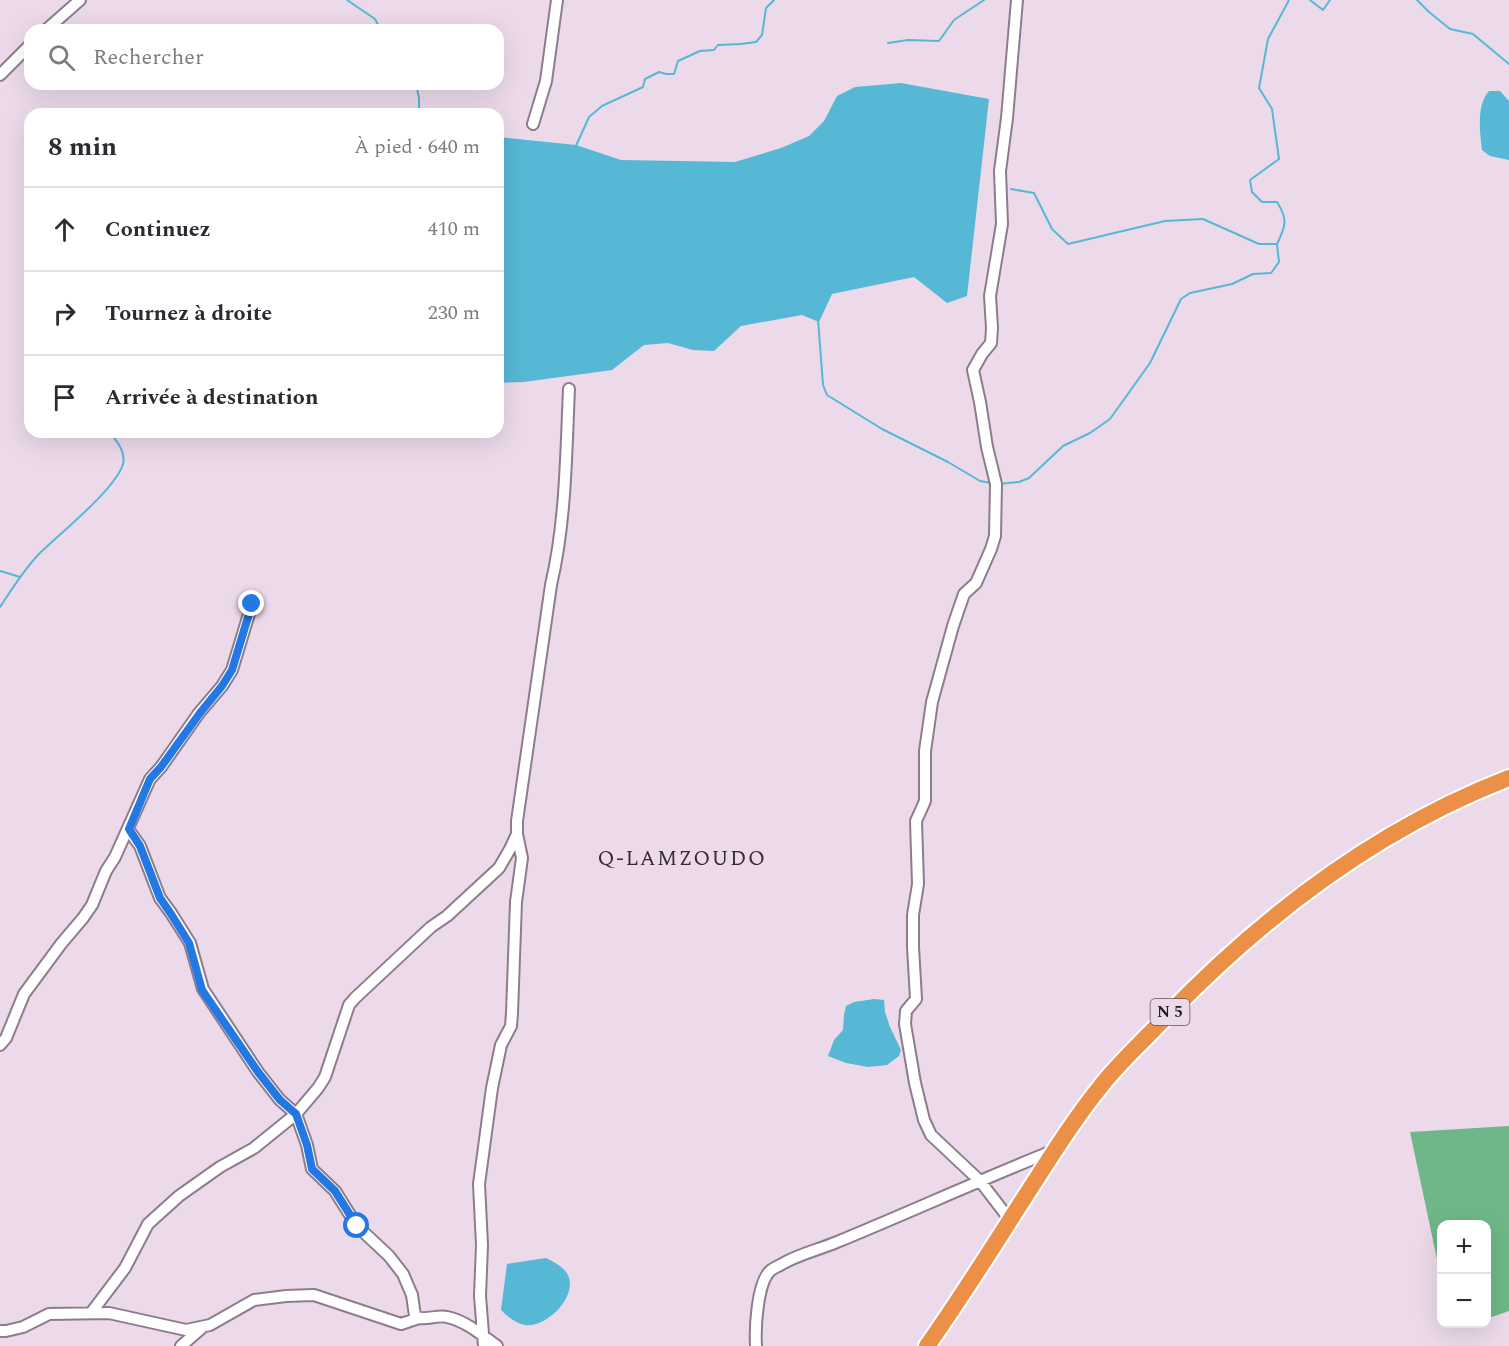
<!DOCTYPE html>
<html lang="fr">
<head>
<meta charset="utf-8">
<style>
	:root { --surface:#fff; --page:#f7f7f7; --text:#2b2b33; --muted:#7c7c81; --line:#e1e1e2 }
	body { margin:0; font-family:Spectral,serif; background:var(--page); color:var(--text) }
	.controls { position:absolute; right:18px; bottom:18px; display:grid; overflow:hidden; border-radius:12px; box-shadow:0 6px 24px #0002 }
	.controls button { width:54px; height:54px; display:grid; place-items:center; padding:0; border:0; border-bottom:2px solid var(--line); background:var(--surface); color:var(--text); font:30px sans-serif }
	.stop { position:absolute; width:18px; height:18px; margin:-14px; border:4px solid #2478e3; border-radius:50%; background:#fff }
	.stop.end { background:#2478e3; border-color:#fff; box-shadow:0 2px 6px #0008 }
	.list { margin:0; padding:0; list-style:none }
	h2 { display:flex; justify-content:space-between; align-items:center; height:78px; margin:0; padding:0 24px; font-size:26px }
	h2 small { font-size:20px; font-weight:400; color:var(--muted) }
	.list li { display:grid; grid-template-columns:39px 1fr auto; gap:18px; align-items:center; box-sizing:border-box; height:84px; padding:0 24px; border-top:2px solid var(--line) }
	.list b { display:block; font-size:22px; white-space:nowrap }
	.list em { font-size:20px; font-style:normal; color:var(--muted) }
	.icon { flex:none; width:33px; height:33px; fill:none; stroke:currentColor; stroke-width:2; stroke-linecap:round; stroke-linejoin:round }
	.map { position:relative; flex:none; width:1509px; height:1346px; overflow:hidden }
	.search { position:absolute; background:var(--surface); box-shadow:0 6px 24px #0002; left:24px; top:24px; width:480px; height:66px; display:flex; align-items:center; gap:15px; box-sizing:border-box; padding:0 21px; border-radius:18px; color:var(--muted); font-size:22px }
	.panel { position:absolute; background:var(--surface); box-shadow:0 6px 24px #0002; left:24px; top:108px; width:480px; height:330px; border-radius:18px }
	.map>svg:first-child { display:block }
	.forest { fill:#6fb788 }
	.water { fill:#56b8d4 }
	.lines { fill:none; stroke-linecap:round; stroke-linejoin:round }
	.stream { stroke:#56b8d4; stroke-width:2 }
	.minor-casing { stroke:#8d7d8c; stroke-width:14 }
	.highway-casing { stroke:#fff; stroke-width:20 }
	.minor { stroke:#fff; stroke-width:10 }
	.highway { stroke:#eb9046; stroke-width:16 }
	.route { stroke:#2478e3; stroke-width:8 }
	.labels { text-anchor:middle; dominant-baseline:central; stroke-width:5; stroke-linejoin:round; paint-order:stroke }
	.shield { fill:#ecdaeb; stroke:#5f555e; stroke-width:1.5 }
	.shield-label { font-size:16px; font-weight:bold; fill:#221c22 }
	.quarter-label { font-size:21px; letter-spacing:1.5px; fill:#372a37; stroke:#ecdaeb }
</style>
</head>
<body>
<div class="map">
<svg width="1509" height="1346" viewBox="0 0 1509 1346">
	<rect width="100%" height="100%" fill="#ecdaeb"/>
	<path class="forest" d="M 1509,1126 L 1509,1311 L 1489,1318 L 1486,1317 L 1486,1224 L 1442,1224 L 1441,1278 L 1410,1132 Z"/>
	<path class="water" d="M 901,83 L 989,99 L 967,296 L 947,303 L 914,277 L 832,294 L 819,322 L 802,315 L 741,326 L 714,351 L 693,350 L 668,343 L 644,345 L 612,370 L 524,382 L 498,383 L 498,137 L 576,145 L 621,160 L 735,162 L 781,148 L 809,136 L 824,121 L 837,96 L 855,87 Z
		M 1489,91 L 1500,91 L 1509,101 L 1509,160 L 1490,156 L 1482,150 C 1480,133 1476,105 1489,91 Z
		M 874,999 L 884,1000 L 885,1012 L 890,1027 L 901,1050 L 899,1056 L 887,1065 L 868,1067 L 846,1063 L 828,1056 L 834,1040 L 843,1030 L 844,1015 L 846,1006 L 854,1002 Z
		M 546,1258 C 554,1262 564,1267 568,1275 C 578,1297 546,1328 525,1325 C 515,1323 508,1317 501,1310 L 507,1264 Z"/>
	<g class="lines">
		<path class="stream" d="M 347,0 L 375,19 L 381,30
			M 1310,0 L 1323,10 L 1330,0
			M 1417,0 L 1429,12 L 1450,29 L 1473,34 L 1509,64
			M 888,43 L 908,40 L 939,41 L 954,20 L 984,0
			M 416,84 L 419,98 L 419,114
			M 575,148 L 589,117 L 602,106 L 643,87 L 645,79 L 659,72 L 666,74 L 674,74 L 678,61 L 700,51 L 714,50 L 718,45 L 741,44 L 756,42 L 762,35 L 766,8 L 774,0
			M 1011,189 L 1034,193 L 1052,229 L 1068,244 L 1165,221 L 1203,219 L 1259,244 L 1277,244 C 1286,226 1288,219 1277,202 L 1262,202 L 1252,192 L 1250,180 L 1279,159 L 1272,109 L 1259,88 L 1268,39 L 1289,0
			M 818,319 L 823,385 L 827,395 L 882,429 L 948,462 L 980,481 L 991,483
			M 999,484 L 1019,482 L 1029,478 L 1063,446 L 1090,433 L 1110,419 L 1150,363 L 1181,299 L 1190,293 L 1232,284 L 1253,274 L 1271,273 L 1279,262 L 1277,244
			M 0,571 L 20,577
			M 0,607 C 12,589 23,571 38,555 C 58,535 116,489 123,464 C 126,452 117,441 109,432"/>
		<defs>
			<path id="minor" d="M 46,30 L 80,0
				M 0,75 L 30,45
				M 533,124 L 546,81 L 557,0
				M 128,829 L 140,846 L 160,898 L 171,913 L 190,943 L 203,989 L 258,1072 L 280,1100 L 296,1114 L 307,1145 L 312,1169 L 335,1191 L 357,1226 L 389,1256 L 403,1274 L 412,1295 L 415,1316 C 424,1322 437,1314 447,1317 C 466,1321 482,1335 497,1346
				M 0,1045 L 6,1038 L 24,994 L 61,944 L 83,918 L 92,905 L 106,871 L 115,857 L 150,779 L 161,767 L 199,713 L 222,686 L 232,670 L 252,604
				M 1010,1220 L 980,1181 L 931,1135 L 924,1120 L 915,1083 L 905,1024 L 906,1011 L 916,999 L 913,947 L 913,915 L 918,884 L 916,821 L 925,801 L 925,751 L 932,702 L 953,626 L 964,594 L 976,583 L 991,549 L 995,536 L 996,484 L 987,447 L 980,402 L 973,370 L 982,354 L 991,343 L 992,328 L 990,296 L 1002,224 L 1000,171 L 1007,118 L 1017,0
				M 91,1313 L 125,1268 L 148,1224 L 179,1196 L 220,1167 L 254,1148 L 296,1114 L 318,1088 L 325,1077 L 349,1005 L 355,998 L 431,927 L 447,916 L 499,868 L 510,849 L 517,834
				M 0,1331 L 6,1331 L 23,1327 L 49,1314 L 109,1313 L 186,1330 L 210,1325 L 254,1300 L 286,1296 L 314,1295 L 401,1324 L 419,1318
				M 181,1346 L 203,1327
				M 484,1346 L 480,1296 L 482,1245 L 479,1184 L 492,1088 L 501,1045 L 511,1026 L 512,1013 L 516,902 L 522,858 L 517,834 L 517,821 L 551,585 C 566,521 566,454 569,389
				M 756,1346 C 755,1328 757,1284 770,1271 C 773,1268 779,1266 782,1264 C 799,1254 818,1250 837,1242 C 910,1212 982,1179 1055,1150"/>
			<path id="highway" d="M 927,1346 C 966,1291 1002,1232 1039,1175 C 1058,1145 1078,1114 1101,1086 C 1118,1064 1140,1044 1160,1023 C 1259,919 1374,830 1509,778"/>
		</defs>
		<use href="#minor" class="minor-casing"/>
		<use href="#highway" class="highway-casing"/>
		<use href="#minor" class="minor"/>
		<use href="#highway" class="highway"/>
	</g>
	<g class="lines">
		<path class="route" d="M 252,604 L 232,670 L 222,686 L 200,713 L 161,767 L 150,779 L 129,829 L 140,846 L 160,898 L 171,914 L 189,943 L 202,990 L 258,1072 L 280,1100 L 296,1114 L 307,1145 L 312,1169 L 335,1191 L 357,1226"/>
	</g>
	<g class="labels">
		<rect class="shield" x="1150.5" y="999" width="39" height="26" rx="4.5"/>
		<g class="shield-label">
			<text x="1170" y="1012">N 5</text>
		</g>
		<g class="quarter-label">
			<text x="682" y="859">Q-LAMZOUDO</text>
		</g>
	</g>
</svg>
<div class="controls">
<button>+</button>
<button>−</button>
</div>
<div class="stop" style="left:357px;top:1226px"></div>
<div class="stop end" style="left:252px;top:604px"></div>
<div class="search"><svg class="icon" aria-label="search" viewBox="0 0 24 24"><circle cx="10" cy="10" r="6"/><path d="M15 15l6 6"/></svg>Rechercher</div>
<section class="panel">
<h2>8 min<small>À pied · 640 m</small></h2>
<ul class="list">
<li><svg class="icon" aria-label="ahead" viewBox="0 0 24 24"><path d="M12 20V5M6 11l6-6 6 6"/></svg><div><b>Continuez</b></div><em>410 m</em></li>
<li><svg class="icon" aria-label="right" viewBox="0 0 24 24"><path d="M7 20v-9h11M14 6l5 5-5 5"/></svg><div><b>Tournez à droite</b></div><em>230 m</em></li>
<li><svg class="icon" aria-label="arrive" viewBox="0 0 24 24"><path d="M6 21V4h12l-3 4 3 4H6"/></svg><div><b>Arrivée à destination</b></div></li>
</ul>
</section>
</div>
</body>
</html>
